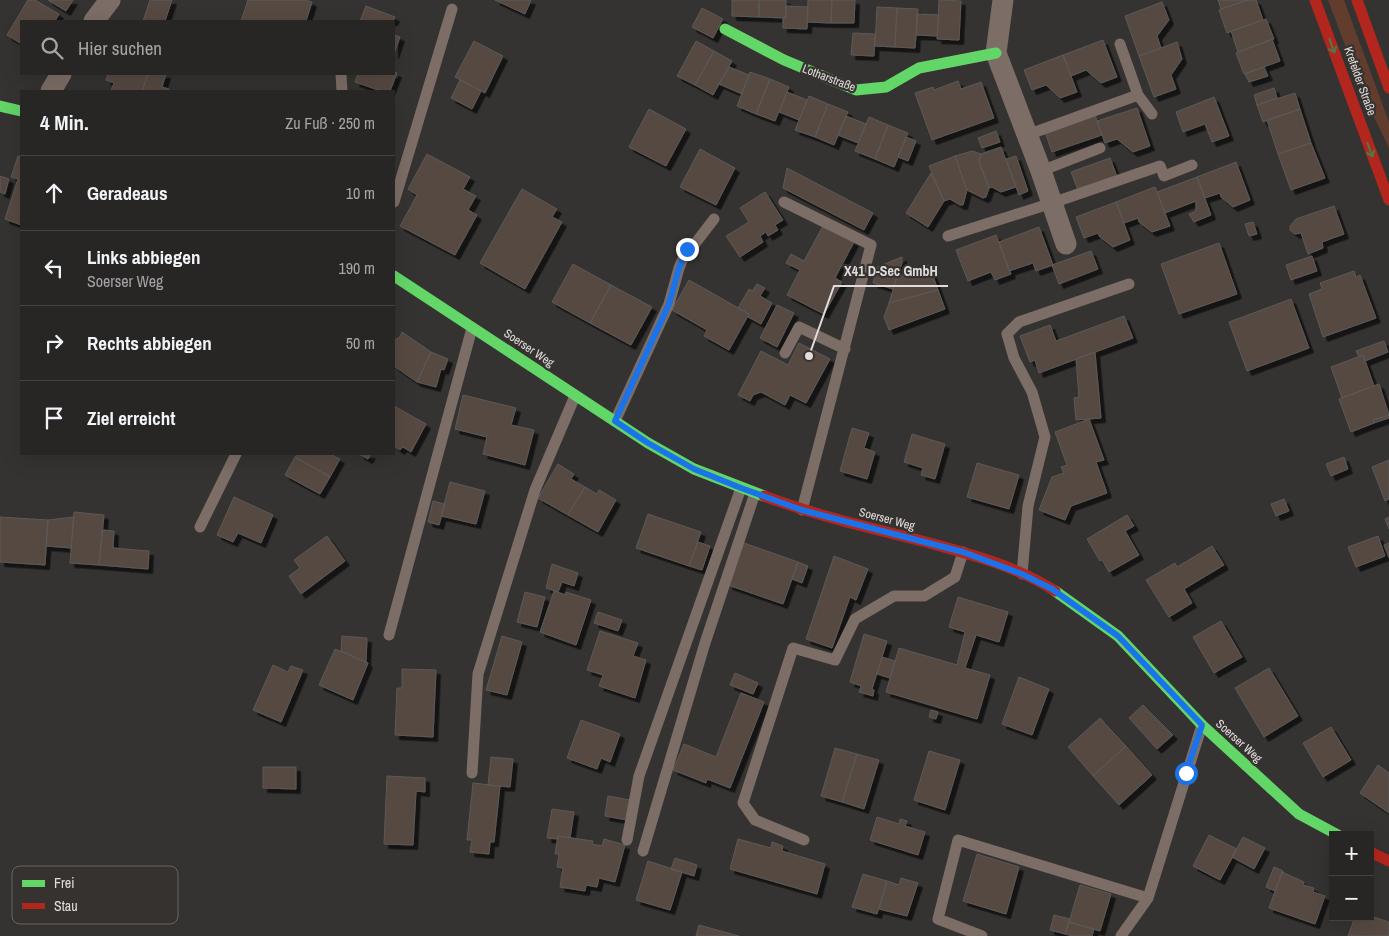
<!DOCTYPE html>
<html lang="de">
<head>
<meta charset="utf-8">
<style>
	:root { --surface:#282625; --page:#343232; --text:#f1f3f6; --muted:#a5a5a7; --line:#444342 }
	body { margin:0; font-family:"Archivo Narrow",sans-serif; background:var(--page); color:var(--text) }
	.controls { position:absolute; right:15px; bottom:15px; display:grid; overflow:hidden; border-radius:0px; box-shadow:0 5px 20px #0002 }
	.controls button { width:45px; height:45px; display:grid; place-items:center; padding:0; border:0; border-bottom:1px solid var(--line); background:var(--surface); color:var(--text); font:25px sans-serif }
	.stop { position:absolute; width:15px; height:15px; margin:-11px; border:4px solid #1a73e8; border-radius:50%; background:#fff }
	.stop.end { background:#1a73e8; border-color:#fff; box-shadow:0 1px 5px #0008 }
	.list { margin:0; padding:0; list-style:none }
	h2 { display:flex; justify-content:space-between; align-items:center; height:65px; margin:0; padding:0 20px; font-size:21px }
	h2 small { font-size:16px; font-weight:400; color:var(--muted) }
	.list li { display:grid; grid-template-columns:32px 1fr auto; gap:15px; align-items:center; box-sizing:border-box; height:75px; padding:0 20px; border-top:1px solid var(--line) }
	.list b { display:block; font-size:19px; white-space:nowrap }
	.list p { margin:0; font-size:16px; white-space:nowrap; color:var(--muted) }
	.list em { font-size:16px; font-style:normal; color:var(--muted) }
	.icon { flex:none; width:28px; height:28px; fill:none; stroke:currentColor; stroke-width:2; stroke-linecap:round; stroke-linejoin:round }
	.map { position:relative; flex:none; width:1389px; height:936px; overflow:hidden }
	.search { position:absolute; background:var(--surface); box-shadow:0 5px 20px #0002; left:20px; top:20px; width:375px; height:55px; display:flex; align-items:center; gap:12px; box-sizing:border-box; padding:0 18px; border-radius:0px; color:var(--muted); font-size:19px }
	.panel { position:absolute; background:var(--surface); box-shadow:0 5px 20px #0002; left:20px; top:90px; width:375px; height:365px; border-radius:0px }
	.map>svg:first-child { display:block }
	.green { fill:#623d2d }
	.building { fill:#564a42; stroke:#5b5958; filter:url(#shadow) }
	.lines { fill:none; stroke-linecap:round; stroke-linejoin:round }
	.lane { stroke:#7c6d66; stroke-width:11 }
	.street { stroke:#7c6d66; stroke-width:21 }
	.fast { stroke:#63d668; stroke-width:11 }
	.jam { stroke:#b3261e; stroke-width:11 }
	.oneway { stroke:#4a7c49 }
	.route { stroke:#1a73e8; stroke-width:6 }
	.labels { text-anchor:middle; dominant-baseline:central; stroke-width:4.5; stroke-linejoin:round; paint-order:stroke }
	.street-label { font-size:12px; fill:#e0dddc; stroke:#363230 }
	.key { fill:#363230; stroke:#696564; stroke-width:1 }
	.key-label { font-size:14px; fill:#e0dddc }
	.leader { fill:none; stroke:#e0dddc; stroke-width:2 }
	.callout-dot { fill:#e0dddc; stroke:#363230; stroke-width:2 }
	.callout-label { font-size:14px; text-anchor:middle; font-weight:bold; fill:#e0dddc; stroke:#363230; stroke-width:4.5; stroke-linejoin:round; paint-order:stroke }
</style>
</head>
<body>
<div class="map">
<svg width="1389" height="936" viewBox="0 0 1389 936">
	<defs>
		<filter id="shadow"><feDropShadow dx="4.5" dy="4.5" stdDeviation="0" flood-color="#0009"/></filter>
	</defs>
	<rect width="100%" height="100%" fill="#353331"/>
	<path class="green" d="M 1328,0 L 1344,0 L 1389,122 L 1389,148 L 1365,98 Z"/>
	<path class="building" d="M 28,0 L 35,0 L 59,14 L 55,21 L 21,21 L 20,43 L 7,35 Z
		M 48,0 L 73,0 L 66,11 Z
		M 150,0 L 172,0 L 165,21 L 143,21 Z
		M 248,0 L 305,0 L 312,2 L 306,21 L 241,21 Z
		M 495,0 L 531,0 L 525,14 Z
		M 732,0 L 759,0 L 759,17 L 732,16 Z
		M 759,0 L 786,0 L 786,18 L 759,17 Z
		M 808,0 L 832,0 L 831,23 L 807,22 Z
		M 832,0 L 855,0 L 854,23 L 831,23 Z
		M 939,0 L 961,1 L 959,40 L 937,39 Z
		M 1218,0 L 1248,0 L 1221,9 Z
		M 1248,0 L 1256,0 L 1263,20 L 1227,33 L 1219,10 Z
		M 1162,2 L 1169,20 L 1157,36 L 1161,48 L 1139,56 L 1125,16 Z
		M 366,6 L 395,17 L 393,21 L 360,21 Z
		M 786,6 L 808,7 L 807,29 L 783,28 L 783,18 L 786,18 Z
		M 877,7 L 897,8 L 895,47 L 875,46 Z
		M 702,8 L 723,19 L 713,38 L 692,27 Z
		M 897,8 L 918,9 L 915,48 L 895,47 Z
		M 917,14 L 939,15 L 937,36 L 916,35 Z
		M 1266,19 L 1274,39 L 1238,52 L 1231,31 Z
		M 853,33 L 875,34 L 874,56 L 851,55 Z
		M 394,35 L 400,37 L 394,54 Z
		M 1272,39 L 1280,61 L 1244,74 L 1236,53 Z
		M 1103,40 L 1117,77 L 1101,83 L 1086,70 L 1071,76 L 1063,55 Z
		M 474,41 L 503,56 L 485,93 L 455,77 Z
		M 696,41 L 714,51 L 695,85 L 677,76 Z
		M 1177,42 L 1182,59 L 1171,75 L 1176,89 L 1154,97 L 1139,56 Z
		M 714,51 L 732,61 L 713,95 L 695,85 Z
		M 1063,55 L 1077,92 L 1060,98 L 1046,85 L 1032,90 L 1024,70 Z
		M 729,67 L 749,75 L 742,94 L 719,84 Z
		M 1264,67 L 1268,76 L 1249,82 L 1245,74 Z
		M 394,72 L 397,73 L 390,91 L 381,91 L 355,82 L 358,74 L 394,74 Z
		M 750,72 L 770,79 L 756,114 L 737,106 Z
		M 108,74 L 148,74 L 142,91 L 111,91 L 114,83 L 106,80 Z
		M 148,74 L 166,74 L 162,87 L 169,89 L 169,91 L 142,91 Z
		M 770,79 L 789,87 L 775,121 L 756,114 Z
		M 460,80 L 481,91 L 472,109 L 451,98 Z
		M 958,81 L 961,89 L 981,82 L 994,118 L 932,140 L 915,93 L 933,87 L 934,90 Z
		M 1274,88 L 1277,98 L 1257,105 L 1254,95 Z
		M 787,92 L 807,100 L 799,120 L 779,112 Z
		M 1295,93 L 1300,109 L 1263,122 L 1257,105 Z
		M 809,96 L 828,104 L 815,137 L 795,130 Z
		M 1214,97 L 1229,136 L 1212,142 L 1205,124 L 1183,132 L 1176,112 Z
		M 828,104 L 848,112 L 834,145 L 815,137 Z
		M 1137,108 L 1150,146 L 1133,152 L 1117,139 L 1105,143 L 1097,121 Z
		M 649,109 L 686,129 L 666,166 L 629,147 Z
		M 1300,109 L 1311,143 L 1278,154 L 1267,120 Z
		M 1095,115 L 1102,135 L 1052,152 L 1045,132 Z
		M 846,116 L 866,124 L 858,143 L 838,135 Z
		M 869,117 L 888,125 L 875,159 L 855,151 Z
		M 888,125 L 908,133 L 894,167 L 875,159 Z
		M 996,131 L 1000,142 L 982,148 L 978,138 Z
		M 906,137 L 916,141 L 908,161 L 898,157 Z
		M 1311,143 L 1325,178 L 1291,190 L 1278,154 Z
		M 1001,147 L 1016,187 L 1001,192 L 992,187 L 989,188 L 979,161 L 981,154 Z
		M 700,149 L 735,168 L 716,205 L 680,187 Z
		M 972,151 L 981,154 L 979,161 L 989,188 L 986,197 L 983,198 L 967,190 L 955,156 Z
		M 427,154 L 470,177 L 463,189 L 476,196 L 468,210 L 477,215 L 455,255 L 400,226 L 417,195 L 408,189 Z
		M 18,156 L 21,157 L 21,225 L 5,219 L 18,179 L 11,177 Z
		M 955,156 L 967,190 L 963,205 L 960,205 L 950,199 L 944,201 L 929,166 Z
		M 1016,156 L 1028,191 L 1019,195 L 1006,159 Z
		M 1110,158 L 1117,177 L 1078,190 L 1071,172 Z
		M 1236,162 L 1250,200 L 1233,207 L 1221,197 L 1220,193 L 1205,198 L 1197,177 Z
		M 787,168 L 873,213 L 864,230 L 783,188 Z
		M 931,173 L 944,201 L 928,227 L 906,213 Z
		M 0,176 L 9,179 L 5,194 L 0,192 Z
		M 1197,177 L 1211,215 L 1194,222 L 1189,214 L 1196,211 L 1196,201 L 1165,213 L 1157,192 Z
		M 1155,187 L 1170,226 L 1152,232 L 1139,222 L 1138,218 L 1124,223 L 1116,202 Z
		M 522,189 L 557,209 L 552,217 L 562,222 L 525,289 L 480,263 Z
		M 765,192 L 783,220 L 775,225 L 778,230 L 768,236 L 766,232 L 760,236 L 763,242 L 740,257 L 726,236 L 749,222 L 740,208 Z
		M 1116,202 L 1130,240 L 1113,247 L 1099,236 L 1098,233 L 1084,238 L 1076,217 Z
		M 1334,206 L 1344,234 L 1322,242 L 1323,248 L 1308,254 L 1301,233 L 1295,234 L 1290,230 L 1290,226 L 1296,219 Z
		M 1253,222 L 1257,234 L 1249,236 L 1245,224 Z
		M 823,226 L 854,242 L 835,278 L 842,282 L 824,314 L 787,295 L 800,270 L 786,263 L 791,254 L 804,261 Z
		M 1039,227 L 1053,265 L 1036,271 L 1033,263 L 1009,271 L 999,242 Z
		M 996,235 L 1011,274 L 995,280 L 991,272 L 968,281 L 956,250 Z
		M 1219,243 L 1237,294 L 1179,314 L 1161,264 Z
		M 1091,251 L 1098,269 L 1059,284 L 1052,265 Z
		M 1312,256 L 1317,271 L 1291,280 L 1286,265 Z
		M 902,257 L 902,263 L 893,289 L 873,283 L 877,267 Z
		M 573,264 L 611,285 L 590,323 L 552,302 Z
		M 929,265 L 938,290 L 889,303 L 897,277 Z
		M 1354,271 L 1356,277 L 1360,275 L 1376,318 L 1323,337 L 1309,294 L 1322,289 L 1320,283 Z
		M 689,280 L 749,314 L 729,350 L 704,336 L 707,330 L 672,310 Z
		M 757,284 L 765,288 L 760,296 L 772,303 L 761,324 L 748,317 L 749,314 L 738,308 L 749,289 L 752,291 Z
		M 611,285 L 652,307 L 631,345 L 590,323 Z
		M 938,290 L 945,309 L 889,330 L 884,317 L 889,303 Z
		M 1291,299 L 1309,348 L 1247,371 L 1229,322 Z
		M 777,305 L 794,313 L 777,347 L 760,338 Z
		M 1124,316 L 1133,338 L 1039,373 L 1035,360 L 1030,362 L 1020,336 L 1050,325 L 1056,341 Z
		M 402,332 L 431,352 L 417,382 L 394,366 L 394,340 L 399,338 Z
		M 1384,341 L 1388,352 L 1365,361 L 1363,355 L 1359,357 L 1356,351 Z
		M 799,343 L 830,359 L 806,403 L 790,395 L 785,405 L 761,392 L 753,395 L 750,401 L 738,395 L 761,351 L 788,365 Z
		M 431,352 L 448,359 L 444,370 L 441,369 L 436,387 L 417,382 Z
		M 1095,352 L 1101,418 L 1076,420 L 1074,398 L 1079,397 L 1076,359 Z
		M 1363,355 L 1374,386 L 1342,398 L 1331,367 Z
		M 1379,384 L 1389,415 L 1373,420 L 1374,423 L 1351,432 L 1339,399 Z
		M 463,395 L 516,408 L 511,425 L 534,430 L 525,465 L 483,454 L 487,437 L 455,429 Z
		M 394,406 L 426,424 L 411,452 L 403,447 L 400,450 L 394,446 Z
		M 1389,415 L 1389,418 L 1374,423 L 1373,420 Z
		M 1089,419 L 1104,460 L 1096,462 L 1107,493 L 1071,506 L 1065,520 L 1039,510 L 1052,477 L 1064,473 L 1061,467 L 1067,465 L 1055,432 Z
		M 852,428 L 869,433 L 864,448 L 875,452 L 867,479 L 840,471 Z
		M 912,434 L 945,444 L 935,479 L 921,475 L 923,468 L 904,462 Z
		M 298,454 L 330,454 L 340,459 L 330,477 L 295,457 Z
		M 359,454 L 371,454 L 368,459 Z
		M 295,457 L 330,477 L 320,494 L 285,475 Z
		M 1344,457 L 1348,469 L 1331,476 L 1326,464 Z
		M 1389,460 L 1389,499 L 1385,501 L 1372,467 Z
		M 977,463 L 1019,475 L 1009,509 L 967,497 Z
		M 558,464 L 574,474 L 571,479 L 585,487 L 568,515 L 538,498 Z
		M 450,482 L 485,491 L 476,524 L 441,516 Z
		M 585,487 L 597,494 L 599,490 L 616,500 L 598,532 L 568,515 Z
		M 234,497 L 273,515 L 261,543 L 238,533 L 233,542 L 217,535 Z
		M 1284,499 L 1289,511 L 1276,516 L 1271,504 Z
		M 433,501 L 445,504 L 439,525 L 428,522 Z
		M 74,512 L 104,515 L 99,565 L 70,563 Z
		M 648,514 L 701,532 L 689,566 L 636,548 Z
		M 1127,515 L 1134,526 L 1125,531 L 1139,555 L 1109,572 L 1102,560 L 1100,561 L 1087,539 Z
		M 0,517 L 48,520 L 45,565 L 0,562 Z
		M 74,517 L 71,548 L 46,546 L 48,520 Z
		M 1389,517 L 1389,529 L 1385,519 Z
		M 102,530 L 114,531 L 113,548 L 149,551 L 148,569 L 99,565 Z
		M 327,536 L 345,561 L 301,594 L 289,576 L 300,568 L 294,560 Z
		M 1378,536 L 1385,556 L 1356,567 L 1348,547 Z
		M 698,542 L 710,546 L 702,570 L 689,566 Z
		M 744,543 L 798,562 L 783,604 L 728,585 Z
		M 1389,543 L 1389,558 L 1384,545 Z
		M 1212,546 L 1224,565 L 1184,589 L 1192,603 L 1169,617 L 1146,580 L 1175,563 L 1177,567 Z
		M 834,556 L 868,569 L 856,600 L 850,597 L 832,648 L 806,639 Z
		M 798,562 L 808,566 L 802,583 L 792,579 Z
		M 552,564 L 578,573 L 574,586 L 562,582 L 558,592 L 546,588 Z
		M 554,591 L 566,595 L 566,592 L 591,600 L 576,645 L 540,632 Z
		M 525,592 L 545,597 L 537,627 L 517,622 Z
		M 958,597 L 1008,612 L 999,642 L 976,635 L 965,668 L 990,675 L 977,719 L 886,692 L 899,648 L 957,665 L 965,632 L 949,627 Z
		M 598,612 L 622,620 L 618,631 L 594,623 Z
		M 1221,621 L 1242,657 L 1214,673 L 1193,637 Z
		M 600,631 L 638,643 L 633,656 L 646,660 L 635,698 L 599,686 L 603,675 L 587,670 Z
		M 864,634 L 887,641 L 872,689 L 874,690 L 873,696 L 859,692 L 861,686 L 850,682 Z
		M 342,636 L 367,638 L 366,662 L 341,651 Z
		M 502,636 L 522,642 L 507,695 L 486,690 Z
		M 335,649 L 368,663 L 353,700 L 319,685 Z
		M 882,657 L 895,661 L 890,678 L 877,674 Z
		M 273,665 L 288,672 L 291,666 L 303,670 L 281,722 L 253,710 Z
		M 1269,668 L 1298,716 L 1264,737 L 1235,688 Z
		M 402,669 L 436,670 L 433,737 L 395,735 L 397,688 L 402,688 Z
		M 735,673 L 758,683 L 753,694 L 730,685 Z
		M 1019,677 L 1049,689 L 1032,735 L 1002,724 Z
		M 741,693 L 764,702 L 730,788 L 707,779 L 706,783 L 673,770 L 684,744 L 716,757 Z
		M 1143,705 L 1173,735 L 1157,749 L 1129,718 Z
		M 931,710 L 938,712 L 936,719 L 929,717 Z
		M 1100,718 L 1126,746 L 1093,776 L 1068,747 Z
		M 581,720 L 620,734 L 610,762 L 601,758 L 597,769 L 567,758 Z
		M 1331,727 L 1351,760 L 1323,777 L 1303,743 Z
		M 1126,746 L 1152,775 L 1119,805 L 1093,776 Z
		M 835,748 L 857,754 L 842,802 L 821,796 Z
		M 929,751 L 960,760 L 945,810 L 914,800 Z
		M 857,754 L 879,760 L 864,809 L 842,802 Z
		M 491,757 L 513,759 L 510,787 L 488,785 Z
		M 1378,765 L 1389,773 L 1389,813 L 1360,793 Z
		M 263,767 L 296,767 L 296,789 L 263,788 Z
		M 387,776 L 425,778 L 425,792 L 416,791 L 413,845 L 384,844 Z
		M 473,783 L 500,786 L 494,842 L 490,842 L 489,854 L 470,852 L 472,840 L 467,840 Z
		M 608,796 L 630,800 L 627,820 L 605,816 Z
		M 552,809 L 574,812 L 570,838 L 558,836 L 558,839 L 547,838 Z
		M 877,817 L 899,824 L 900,819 L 907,821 L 905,826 L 925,832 L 918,855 L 870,840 Z
		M 1209,835 L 1237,849 L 1220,880 L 1193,866 Z
		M 558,836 L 593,841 L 592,844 L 602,846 L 604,839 L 625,845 L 615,882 L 599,878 L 597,887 L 586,885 L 585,891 L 560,887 L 563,868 L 557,867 L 559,854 L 555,854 Z
		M 1243,837 L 1265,848 L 1254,869 L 1232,857 Z
		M 738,839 L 771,848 L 772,842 L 783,846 L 782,851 L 825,864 L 817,894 L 730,869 Z
		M 977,854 L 1019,867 L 1006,914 L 963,901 Z
		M 675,858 L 697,865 L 694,876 L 671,869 Z
		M 648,861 L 682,872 L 670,910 L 636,900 Z
		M 1274,867 L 1283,871 L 1275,891 L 1266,887 Z
		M 1282,872 L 1304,882 L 1303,885 L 1314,888 L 1313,892 L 1325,896 L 1315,924 L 1269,908 Z
		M 863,874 L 887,881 L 877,914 L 852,907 Z
		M 901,878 L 918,883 L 907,916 L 879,909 L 887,881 L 899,885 Z
		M 1080,885 L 1111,894 L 1100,931 L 1069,922 Z
		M 1054,915 L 1070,919 L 1065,934 L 1050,930 Z
		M 1370,916 L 1389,922 L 1389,936 L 1348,936 L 1355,917 L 1370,917 Z
		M 1069,922 L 1094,929 L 1092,936 L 1072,936 L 1065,934 Z
		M 699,925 L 739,936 L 696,936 Z"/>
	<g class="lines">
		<path class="lane" d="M 1120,44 L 1138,95 L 1152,114
			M 341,74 L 342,91
			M 1027,135 L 1138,95
			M 1041,171 L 1100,148
			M 394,202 L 452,9
			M 784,202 L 871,245 L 802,510
			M 948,236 L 1052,203 L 1160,166 L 1164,176 L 1192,165
			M 785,353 L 799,327 L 845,349
			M 615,421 L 669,304 L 679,268 L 687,249 L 694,245 L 714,219
			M 200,527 L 236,454
			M 1022,574 L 1028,506 L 1045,437 L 1032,392 L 1014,358 L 1007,334 L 1019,322 L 1129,284
			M 389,635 L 472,328
			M 472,773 L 478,674 L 535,490 L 575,396
			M 627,840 L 639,776 L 741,488
			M 804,840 L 755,820 L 743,803 L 793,648 L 835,660 L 855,619 L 894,596 L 924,596 L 955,577 L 963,552
			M 643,851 L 705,643 L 755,493
			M 982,936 L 938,919 L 958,840 L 1148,898
			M 1121,936 L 1148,898 L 1202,725"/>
		<path class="street" d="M 1003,0 L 996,53 L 1041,171 L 1066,244
			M 94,21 L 110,0
			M 51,91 L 61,74"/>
		<path class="fast" d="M 725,29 L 784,60 L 856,90 L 886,87 L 919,68 L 996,53
			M 0,106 L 21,111
			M 394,276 L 648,443 L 694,469 L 764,496
			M 1055,591 L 1118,636 L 1202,725 L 1299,814 L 1338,835"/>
		<path class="jam" d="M 1315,0 L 1389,200
			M 1357,0 L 1389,88
			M 764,496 C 817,516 872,528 926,542 C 969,554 1017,566 1055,591
			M 1370,852 L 1389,861"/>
	</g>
	<defs><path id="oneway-shaft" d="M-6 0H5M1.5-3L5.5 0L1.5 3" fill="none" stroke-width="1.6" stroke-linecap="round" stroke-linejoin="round" transform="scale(1.25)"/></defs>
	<g class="oneway">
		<use href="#oneway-shaft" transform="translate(1332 46) rotate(70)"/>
		<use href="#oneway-shaft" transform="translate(1370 150) rotate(70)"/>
	</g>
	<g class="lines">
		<path class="route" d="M 687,249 L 679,268 L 669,304 L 615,421 L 648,443 L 694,469 L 741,488 L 802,510 L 963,552 L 1022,574 L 1052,589 L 1118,636 L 1202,725 L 1186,773"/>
	</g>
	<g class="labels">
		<g class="street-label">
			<text transform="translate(829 78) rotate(21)">Lotharstraße</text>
			<text transform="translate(1360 81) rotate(70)">Krefelder Straße</text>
			<text transform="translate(529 348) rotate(34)">Soerser Weg</text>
			<text transform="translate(887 519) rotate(15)">Soerser Weg</text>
			<text transform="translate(1239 741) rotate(42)">Soerser Weg</text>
		</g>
	</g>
	<rect x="12" y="866" width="166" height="58" rx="8" class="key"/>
	<rect x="22" y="880" width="23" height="7" fill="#63d668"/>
	<rect x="22" y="903" width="23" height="6" fill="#b3261e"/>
	<g class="key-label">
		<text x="54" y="888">Frei</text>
		<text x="54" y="911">Stau</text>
	</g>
	<path class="leader" d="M809 356L834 286H948"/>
	<circle class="callout-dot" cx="809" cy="356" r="5"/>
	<g class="callout-label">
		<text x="891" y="276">X41 D-Sec GmbH</text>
	</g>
</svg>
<div class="controls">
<button>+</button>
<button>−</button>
</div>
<div class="stop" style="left:1186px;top:773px"></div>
<div class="stop end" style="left:687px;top:249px"></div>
<div class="search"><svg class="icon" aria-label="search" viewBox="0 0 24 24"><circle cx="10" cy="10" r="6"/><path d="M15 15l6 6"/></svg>Hier suchen</div>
<section class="panel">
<h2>4 Min.<small>Zu Fuß · 250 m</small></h2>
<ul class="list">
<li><svg class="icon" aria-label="ahead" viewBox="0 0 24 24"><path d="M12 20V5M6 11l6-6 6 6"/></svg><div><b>Geradeaus</b></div><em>10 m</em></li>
<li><svg class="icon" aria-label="left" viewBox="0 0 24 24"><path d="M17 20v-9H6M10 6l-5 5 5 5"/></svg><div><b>Links abbiegen</b><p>Soerser Weg</p></div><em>190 m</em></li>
<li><svg class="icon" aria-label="right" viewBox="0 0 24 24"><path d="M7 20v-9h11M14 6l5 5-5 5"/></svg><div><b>Rechts abbiegen</b></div><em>50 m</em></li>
<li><svg class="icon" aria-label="arrive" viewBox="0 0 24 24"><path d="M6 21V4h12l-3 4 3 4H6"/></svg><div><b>Ziel erreicht</b></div></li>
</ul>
</section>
</div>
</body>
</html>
